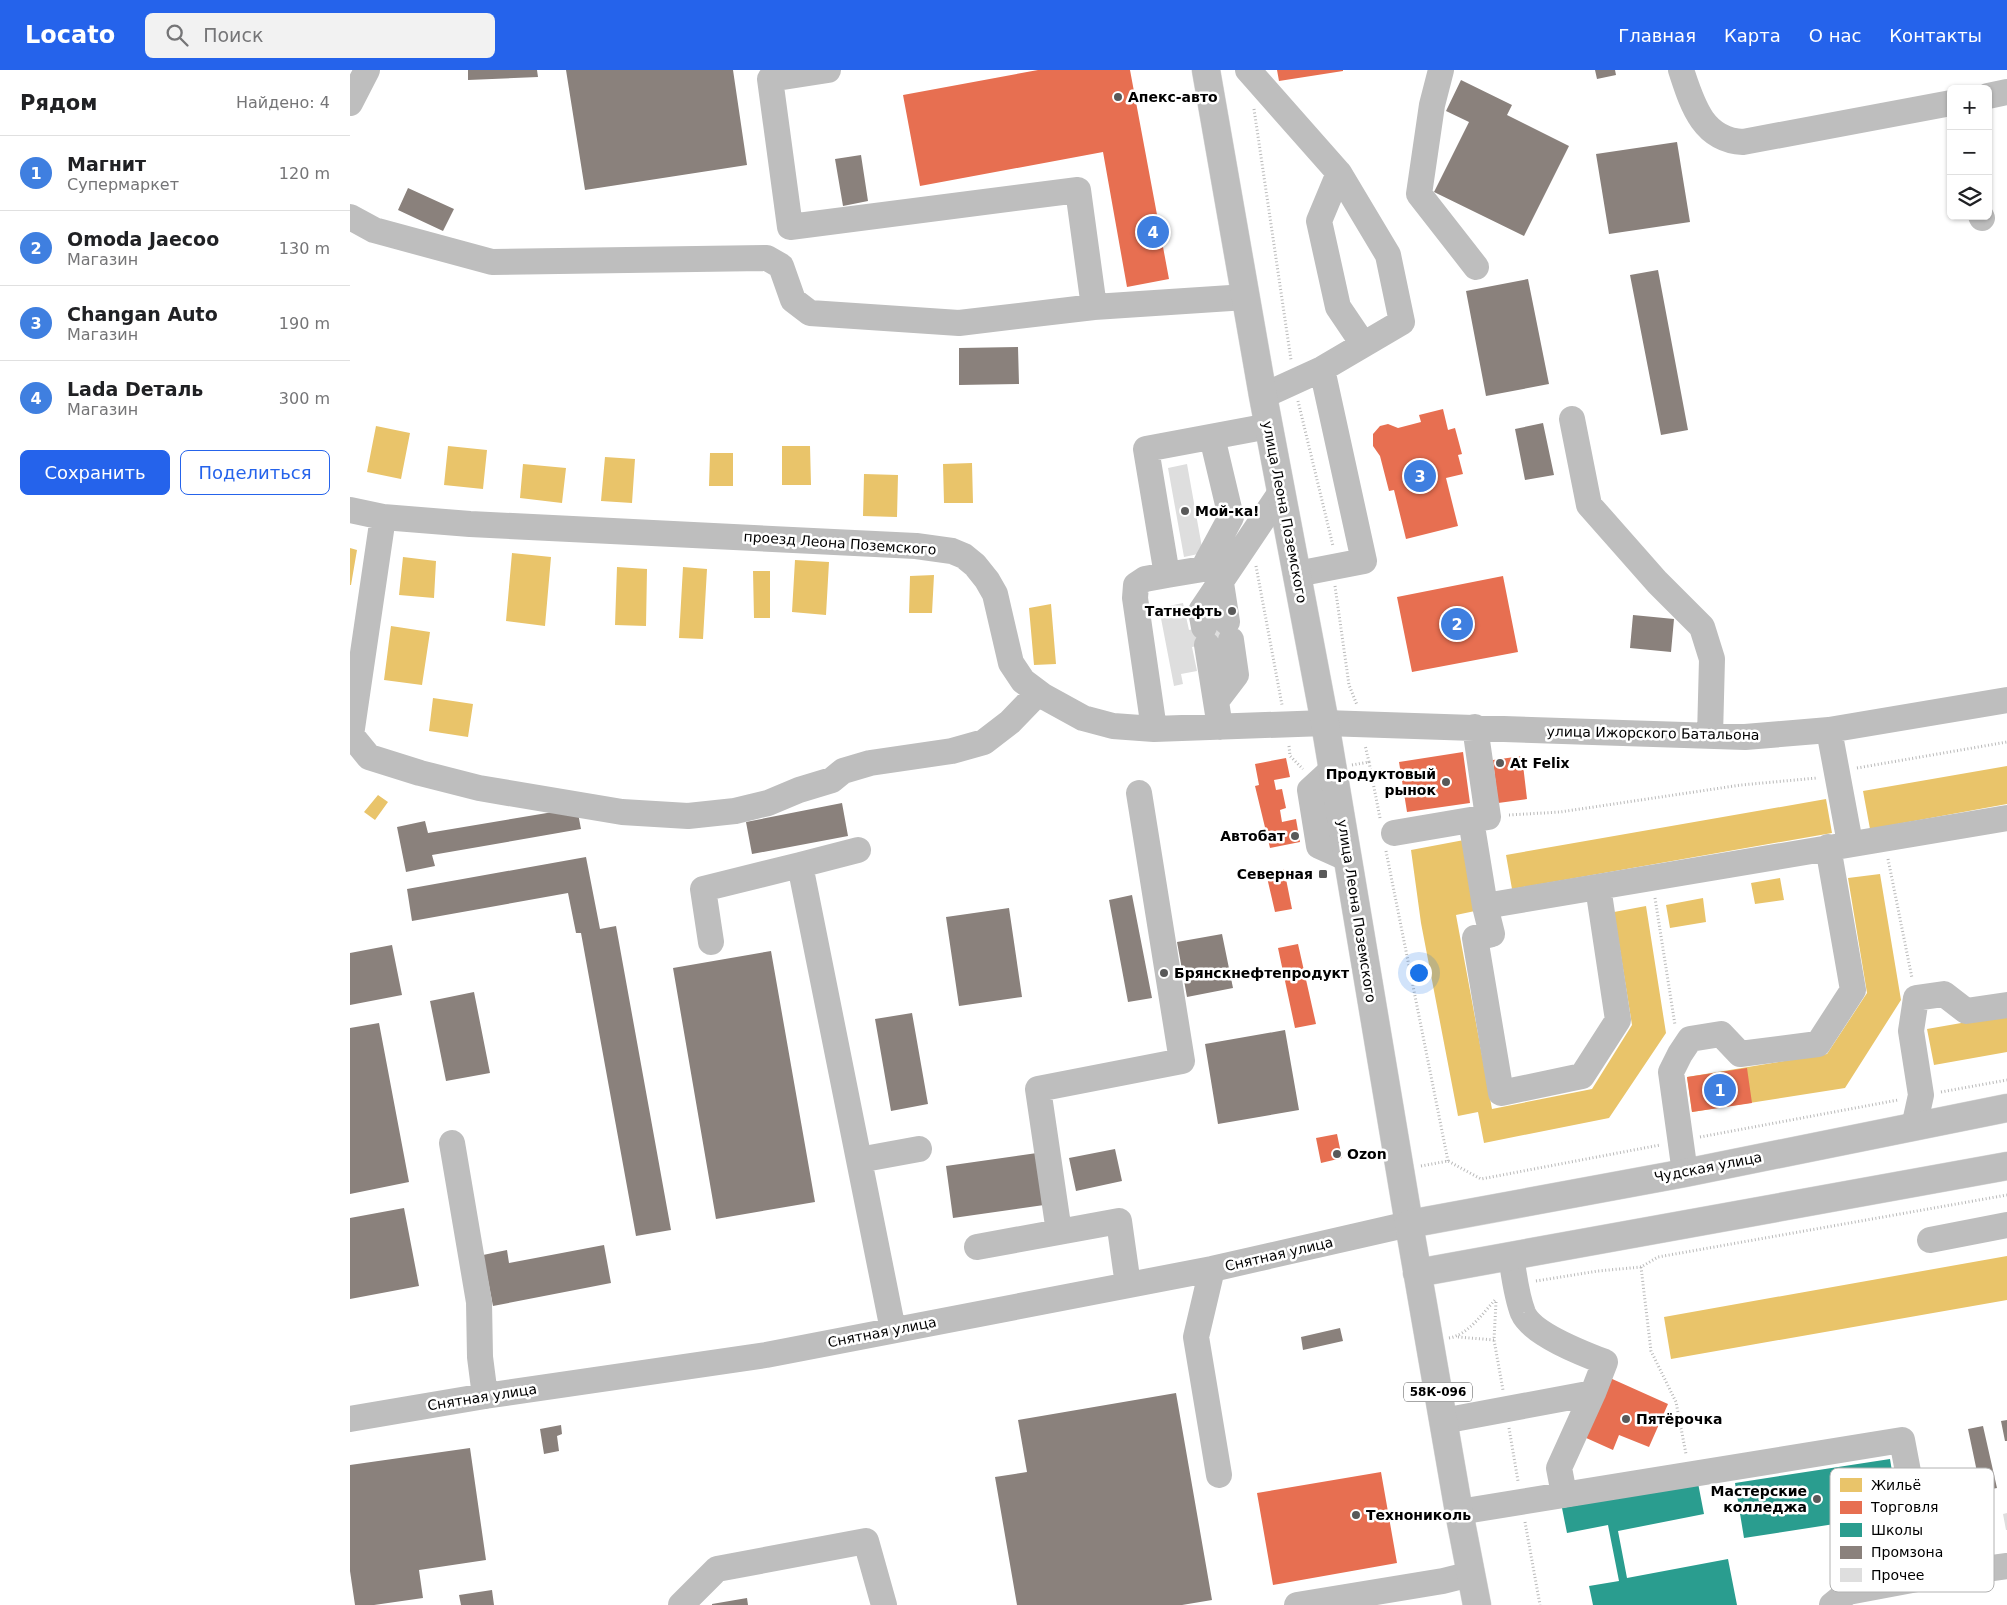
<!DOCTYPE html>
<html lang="ru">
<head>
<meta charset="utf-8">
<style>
	:root { --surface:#fff; --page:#f2f2f2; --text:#202124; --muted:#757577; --line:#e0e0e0; --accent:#2563eb }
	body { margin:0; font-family:"DejaVu Sans",sans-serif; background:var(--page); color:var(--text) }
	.controls { position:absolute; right:15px; top:15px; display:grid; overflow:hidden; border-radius:8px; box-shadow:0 1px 4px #0004 }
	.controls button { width:45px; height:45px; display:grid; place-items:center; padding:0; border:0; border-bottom:1px solid var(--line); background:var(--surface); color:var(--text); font:25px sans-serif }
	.you { position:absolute; left:1068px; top:902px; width:18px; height:18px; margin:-12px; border:4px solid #fff; border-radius:50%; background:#1a73e8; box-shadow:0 0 0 8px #1a73e833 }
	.badge { display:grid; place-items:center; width:32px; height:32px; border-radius:50%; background:var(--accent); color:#fff; font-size:16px; font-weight:700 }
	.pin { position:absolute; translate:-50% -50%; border:2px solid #fff; box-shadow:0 1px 5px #0006 }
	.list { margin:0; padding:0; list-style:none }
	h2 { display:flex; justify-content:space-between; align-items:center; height:65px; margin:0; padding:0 20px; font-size:21px }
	h2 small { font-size:16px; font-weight:400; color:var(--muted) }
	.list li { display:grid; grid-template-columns:32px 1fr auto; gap:15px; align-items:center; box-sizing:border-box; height:75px; padding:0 20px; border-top:1px solid var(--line) }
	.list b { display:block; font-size:19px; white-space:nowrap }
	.list p { margin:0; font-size:16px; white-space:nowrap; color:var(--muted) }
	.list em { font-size:16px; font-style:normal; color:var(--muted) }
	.actions { display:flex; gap:10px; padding:15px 20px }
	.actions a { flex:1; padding:11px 0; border:1px solid var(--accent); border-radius:8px; text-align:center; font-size:18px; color:var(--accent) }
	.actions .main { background:var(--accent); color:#fff }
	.icon { flex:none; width:28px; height:28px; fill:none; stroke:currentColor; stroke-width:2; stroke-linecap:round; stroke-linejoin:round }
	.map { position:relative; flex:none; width:1657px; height:1535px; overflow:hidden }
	header { display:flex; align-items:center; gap:30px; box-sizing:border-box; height:70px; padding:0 25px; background:var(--accent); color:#fff }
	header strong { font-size:24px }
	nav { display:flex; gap:28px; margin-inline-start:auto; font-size:18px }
	.search { width:350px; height:45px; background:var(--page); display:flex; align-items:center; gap:12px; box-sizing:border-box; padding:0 18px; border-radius:8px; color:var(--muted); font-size:19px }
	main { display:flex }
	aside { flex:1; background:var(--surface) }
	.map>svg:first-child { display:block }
	.homes { fill:#e9c46a }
	.shops { fill:#e76f51 }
	.schools { fill:#2a9d8f }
	.industry { fill:#8a817c }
	.building { fill:#dedede }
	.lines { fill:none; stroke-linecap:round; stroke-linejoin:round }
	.major-casing { stroke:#dbdbdb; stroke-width:29 }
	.highway-casing { stroke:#dbdbdb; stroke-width:29 }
	.path { stroke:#b9b9b9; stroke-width:3; stroke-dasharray:1 2.5; stroke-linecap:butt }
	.minor { stroke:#bebebe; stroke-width:26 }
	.major { stroke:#bebebe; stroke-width:28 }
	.highway { stroke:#bebebe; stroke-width:28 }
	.poi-dot { fill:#595959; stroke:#fff; stroke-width:2 }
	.labels { text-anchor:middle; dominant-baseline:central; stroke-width:5; stroke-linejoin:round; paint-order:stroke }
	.shield { fill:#fff; stroke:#4c4c4c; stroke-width:1 }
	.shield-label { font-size:12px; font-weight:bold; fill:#000 }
	.poi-label { font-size:14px; font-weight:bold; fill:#000; stroke:#fff; text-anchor:start }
	.street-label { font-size:14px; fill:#000; stroke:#fff }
	.key { fill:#fff; stroke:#b2b2b2; stroke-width:1 }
	.key-label { font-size:14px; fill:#000 }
</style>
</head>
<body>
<header>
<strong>Locato</strong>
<div class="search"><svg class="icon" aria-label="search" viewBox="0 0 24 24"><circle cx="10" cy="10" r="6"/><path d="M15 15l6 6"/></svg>Поиск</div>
<nav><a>Главная</a><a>Карта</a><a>О нас</a><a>Контакты</a></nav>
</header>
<main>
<aside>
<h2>Рядом<small>Найдено: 4</small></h2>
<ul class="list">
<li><span class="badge" style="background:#3f7fe0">1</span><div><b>Магнит</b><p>Супермаркет</p></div><em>120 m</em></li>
<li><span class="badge" style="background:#3f7fe0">2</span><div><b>Omoda Jaecoo</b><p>Магазин</p></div><em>130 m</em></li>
<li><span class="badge" style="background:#3f7fe0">3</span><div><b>Changan Auto</b><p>Магазин</p></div><em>190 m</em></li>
<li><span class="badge" style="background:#3f7fe0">4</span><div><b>Lada Dеталь</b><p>Магазин</p></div><em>300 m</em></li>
</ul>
<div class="actions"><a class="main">Сохранить</a><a>Поделиться</a></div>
</aside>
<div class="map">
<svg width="1657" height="1535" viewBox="0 0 1657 1535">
	<rect width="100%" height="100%" fill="#fff"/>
	<path class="homes" d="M 26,356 L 60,363 L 51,409 L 17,402 Z
		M 98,376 L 137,380 L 133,419 L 94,415 Z
		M 432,376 L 460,376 L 461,415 L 432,415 Z
		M 360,383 L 383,383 L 383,416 L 359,416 Z
		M 255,387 L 285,389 L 282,433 L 251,431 Z
		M 622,393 L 623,433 L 594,433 L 593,394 Z
		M 173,394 L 216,398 L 212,433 L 170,428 Z
		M 514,404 L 548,405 L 547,447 L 513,446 Z
		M 0,478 L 7,480 L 1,515 L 0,515 Z
		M 162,483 L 201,487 L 195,556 L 156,551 Z
		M 53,487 L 86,491 L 84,528 L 49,525 Z
		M 445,490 L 479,492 L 476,545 L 442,542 Z
		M 267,497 L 297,499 L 296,556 L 265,555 Z
		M 333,497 L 357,499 L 353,569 L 329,568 Z
		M 403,501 L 420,501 L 420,548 L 404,548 Z
		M 584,505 L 582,543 L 559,543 L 560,506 Z
		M 701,534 L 706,594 L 684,595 L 679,538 Z
		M 41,556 L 80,562 L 72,615 L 34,610 Z
		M 83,628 L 123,634 L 118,667 L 79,661 Z
		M 1657,696 L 1657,734 L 1520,759 L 1513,721 Z
		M 28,725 L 38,732 L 25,750 L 14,742 Z
		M 1476,729 L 1482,763 L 1162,819 L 1156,785 Z
		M 1114,770 L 1125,841 L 1106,845 L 1142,1039 L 1242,1019 L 1282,955 L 1264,842 L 1296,836 L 1316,963 L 1259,1048 L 1134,1073 L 1128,1042 L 1108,1046 L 1071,853 L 1061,780 Z
		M 1530,804 L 1551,930 L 1495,1018 L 1342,1042 L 1337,1007 L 1477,984 L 1517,923 L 1498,808 Z
		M 1430,808 L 1434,830 L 1405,834 L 1401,813 Z
		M 1353,828 L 1356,852 L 1320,858 L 1316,835 Z
		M 1657,945 L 1657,982 L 1584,995 L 1577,959 Z
		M 1657,1186 L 1657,1230 L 1321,1289 L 1314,1247 Z"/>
	<path class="shops" d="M 688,0 L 780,0 L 819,209 L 777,217 L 753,82 L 570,116 L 553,25 Z
		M 927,0 L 993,0 L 993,1 L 929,11 Z
		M 1093,339 L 1098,360 L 1105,358 L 1112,384 L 1108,385 L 1113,404 L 1096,408 L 1108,456 L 1056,469 L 1044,420 L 1039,421 L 1030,386 L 1023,376 L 1023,364 L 1030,356 L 1038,354 L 1048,358 L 1071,352 L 1069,345 Z
		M 1153,506 L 1168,582 L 1062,602 L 1047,527 Z
		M 1113,682 L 1120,733 L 1057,742 L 1049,692 Z
		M 1172,686 L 1177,729 L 1148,733 L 1143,690 Z
		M 936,688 L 940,707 L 924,710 L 926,720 L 932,719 L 936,738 L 930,740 L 932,752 L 946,749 L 950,772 L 920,778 L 905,716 L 909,715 L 905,694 Z
		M 934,799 L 942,839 L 925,842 L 916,803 Z
		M 948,874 L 966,954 L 945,958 L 928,878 Z
		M 1397,998 L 1402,1033 L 1342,1042 L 1337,1007 Z
		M 987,1064 L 992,1088 L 971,1093 L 966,1068 Z
		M 1260,1308 L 1318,1334 L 1299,1377 L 1269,1365 L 1263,1380 L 1234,1367 Z
		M 1031,1402 L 1047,1493 L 923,1515 L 907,1423 Z"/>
	<path class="schools" d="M 1540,1389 L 1549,1444 L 1394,1468 L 1385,1413 Z
		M 1348,1413 L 1354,1444 L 1268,1461 L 1277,1508 L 1378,1489 L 1387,1535 L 1243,1535 L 1239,1516 L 1269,1511 L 1258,1455 L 1217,1463 L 1212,1438 Z"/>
	<path class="industry" d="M 118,0 L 187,0 L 188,7 L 118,10 Z
		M 216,0 L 383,0 L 397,95 L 235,120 Z
		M 1245,0 L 1265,0 L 1266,5 L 1247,9 Z
		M 1111,10 L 1162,35 L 1157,45 L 1219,76 L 1174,166 L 1084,122 L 1119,52 L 1096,41 Z
		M 1327,72 L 1340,152 L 1259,164 L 1246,84 Z
		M 511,85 L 518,131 L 493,136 L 485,89 Z
		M 58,118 L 104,139 L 93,161 L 48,140 Z
		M 1308,200 L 1338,360 L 1311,365 L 1280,205 Z
		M 1178,209 L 1199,314 L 1136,326 L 1116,221 Z
		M 668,277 L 669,314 L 609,315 L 609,278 Z
		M 1193,353 L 1204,405 L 1175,410 L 1165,359 Z
		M 1283,545 L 1324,549 L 1321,582 L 1280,578 Z
		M 492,733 L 498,766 L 402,784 L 396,752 Z
		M 227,738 L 231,759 L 82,785 L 85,796 L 56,802 L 47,757 L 75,751 L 78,763 Z
		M 236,787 L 250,859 L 266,856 L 321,1160 L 286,1166 L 231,863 L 226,863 L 218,823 L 62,851 L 57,819 Z
		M 782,825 L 802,928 L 778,932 L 759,830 Z
		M 659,838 L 672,927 L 609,936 L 596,847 Z
		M 872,864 L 883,918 L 837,927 L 827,872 Z
		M 42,875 L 52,925 L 0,935 L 0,883 Z
		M 421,881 L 465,1132 L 366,1149 L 323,898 Z
		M 124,922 L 140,1003 L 96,1011 L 80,931 Z
		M 562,943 L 578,1034 L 541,1041 L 525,949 Z
		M 29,953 L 59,1112 L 0,1124 L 0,958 Z
		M 935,960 L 949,1040 L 868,1054 L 855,974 Z
		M 765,1079 L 772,1111 L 726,1121 L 719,1088 Z
		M 687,1083 L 694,1135 L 603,1148 L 596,1096 Z
		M 54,1138 L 69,1216 L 0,1229 L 0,1148 Z
		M 254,1175 L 261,1213 L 143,1236 L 133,1185 L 157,1180 L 159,1193 Z
		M 990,1258 L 993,1271 L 953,1280 L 951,1267 Z
		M 826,1323 L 862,1530 L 832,1535 L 667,1535 L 645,1407 L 677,1402 L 668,1350 Z
		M 1657,1350 L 1657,1371 L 1655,1371 L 1651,1351 Z
		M 211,1355 L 212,1364 L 207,1366 L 209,1381 L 194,1384 L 190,1359 Z
		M 1633,1356 L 1647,1418 L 1631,1421 L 1618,1359 Z
		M 120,1378 L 136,1490 L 69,1500 L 73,1528 L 24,1535 L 5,1535 L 0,1501 L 0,1395 Z
		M 142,1520 L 144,1535 L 111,1535 L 109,1525 Z
		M 397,1528 L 398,1535 L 362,1535 L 362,1534 Z"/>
	<path class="building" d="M 837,394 L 853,483 L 834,487 L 818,398 Z
		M 833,533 L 839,560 L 885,551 L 888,569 L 842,577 L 847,601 L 831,604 L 833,614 L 824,616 L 809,538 Z
		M 1657,1443 L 1657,1460 L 1656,1460 L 1653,1444 Z"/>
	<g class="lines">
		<defs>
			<path id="major" d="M 856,0 L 913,326 L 975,653 L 1059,1154"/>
			<path id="highway" d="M 1067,1203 L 1657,1096
				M 1127,1535 L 1109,1442 L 1059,1154 L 1335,1103 L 1657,1038"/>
		</defs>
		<use href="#major" class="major-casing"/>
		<use href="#highway" class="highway-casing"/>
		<path class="path" d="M 904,39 L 941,290
			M 948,331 L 983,476
			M 906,496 L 932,635
			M 985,516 L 999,615 L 1007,635
			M 939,676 L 940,686 L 953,699
			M 1019,692 L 1030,748
			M 1002,695 L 1019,692 L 1015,675
			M 1507,698 L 1657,672
			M 1159,745 L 1210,742 L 1391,715 L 1467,708
			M 1036,781 L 1098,1091
			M 1538,789 L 1562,908
			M 1305,828 L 1325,955
			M 1591,1022 L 1657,1010
			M 1350,1067 L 1548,1030
			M 1071,1096 L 1098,1091 L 1131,1109 L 1310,1075
			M 1291,1197 L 1301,1281 L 1326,1332 L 1336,1384
			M 1186,1211 L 1248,1201 L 1291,1197 L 1308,1187 L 1657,1125
			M 1146,1232 L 1144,1270 L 1153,1320
			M 1108,1267 L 1144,1270
			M 1099,1268 C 1118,1265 1133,1243 1145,1230
			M 1159,1358 L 1168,1411
			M 1175,1452 L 1190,1535"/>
		<path class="minor" d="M 898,0 L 989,103 L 1038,185 L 1052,252 L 972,299 L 913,326
			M 1091,0 L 1082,35 L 1069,124 L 1126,197
			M 1331,0 C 1342,33 1352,70 1393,72 L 1601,33
			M 1638,26 L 1657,22
			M 0,33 L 17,0
			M 989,103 L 969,151 L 988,237 L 1013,274
			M 1631,146 L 1632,148
			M 0,147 L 24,160 L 142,192 L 417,188 L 431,196 L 443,230 L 460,243 L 609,253 L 744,237 L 728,120 L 440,157 L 420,9 L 478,0
			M 744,237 L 896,227
			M 1222,349 L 1239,435 L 1307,512 L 1352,557 L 1362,589 L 1360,666
			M 0,440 L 33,447 L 120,454 L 566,476 L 602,481 L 614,486 L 625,495 L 637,510 L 645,524 L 661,593 L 673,611 L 693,626 L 733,648 L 763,656 L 804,659 L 975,653 L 1395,667 L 1479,660 L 1657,630
			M 33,447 L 1,665 L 19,687 L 70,703 L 129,718 L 272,742 L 338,746 L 385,741 L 418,733 L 449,720 L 482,710 L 493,701 L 520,693 L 602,681 L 634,672 L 660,652 L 688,623
			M 947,504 L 1014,491 L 972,299
			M 817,505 L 853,499 L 881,447 L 862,367
			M 871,513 L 877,552
			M 854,557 L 851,541 L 931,422
			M 857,575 L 870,657
			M 867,630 L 886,605 L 881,570
			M 804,659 L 785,528 L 786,515 L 795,509 L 817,505 L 796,379 L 919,356
			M 1479,660 L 1500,773
			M 983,699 L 960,720 L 969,776 L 998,789
			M 1121,750 L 1135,836 L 1142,864 L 1125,868 L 1151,1023 L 1232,1006 L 1268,950 L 1248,817
			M 1044,763 L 1138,747 L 1125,657
			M 450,795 L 508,780
			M 1135,836 L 1657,748
			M 361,872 L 353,819 L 450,795 L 543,1260
			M 1564,1057 L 1571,1025 L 1561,961 L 1566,928 L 1594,924 L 1616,941 L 1657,935
			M 102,1073 L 129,1232 L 130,1287 L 135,1326
			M 509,1090 L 569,1079
			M 1335,1103 L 1321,1002 L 1330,984 L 1340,969 L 1371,964 L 1390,984 L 1468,974 L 1503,920 L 1478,777
			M 709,1162 L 688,1019 L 832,991 L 789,723
			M 1580,1170 L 1657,1155
			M 627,1177 L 769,1151 L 778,1215
			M 862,1199 L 846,1267 L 869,1405
			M 0,1349 L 135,1326 L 416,1285 L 862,1199 L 1059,1154
			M 1093,1351 L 1243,1323 L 1255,1292 C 1234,1284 1182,1264 1173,1243 C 1166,1225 1164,1204 1161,1186
			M 1214,1424 L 1209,1398 L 1243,1323
			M 1109,1442 L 1552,1370 L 1578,1507
			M 331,1535 L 367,1499 L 516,1471 L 534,1535
			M 947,1535 L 1093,1511 L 1121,1504
			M 1482,1535 L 1498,1522 L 1578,1507 L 1657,1496"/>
		<use href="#major" class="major"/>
		<use href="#highway" class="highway"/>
	</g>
	<g class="poi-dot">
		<circle cx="768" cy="27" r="5"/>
		<circle cx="835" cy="441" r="5"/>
		<circle cx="882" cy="541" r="5"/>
		<circle cx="1150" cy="693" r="5"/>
		<circle cx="1096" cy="712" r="5"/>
		<circle cx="945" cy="766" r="5"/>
		<rect x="968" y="799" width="10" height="10" rx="2.5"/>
		<circle cx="814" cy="903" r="5"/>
		<circle cx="987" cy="1084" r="5"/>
		<circle cx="1276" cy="1349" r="5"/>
		<circle cx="1467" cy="1429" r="5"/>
		<circle cx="1006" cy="1445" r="5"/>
	</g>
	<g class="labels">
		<rect class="shield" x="1054" y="1312.5" width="68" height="19" rx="4"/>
		<g class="shield-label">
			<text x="1088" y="1322">58К-096</text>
		</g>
		<g class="poi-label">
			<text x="778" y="27">Апекс-авто</text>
			<text x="845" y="441">Мой-ка!</text>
			<text x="872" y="541" text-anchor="end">Татнефть</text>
			<text x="1160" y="693">At Felix</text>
			<text x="1086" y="704" text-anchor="end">Продуктовый<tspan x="1086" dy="16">рынок</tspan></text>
			<text x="935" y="766" text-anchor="end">Автобат</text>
			<text x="963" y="804" text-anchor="end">Северная</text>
			<text x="824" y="903">Брянскнефтепродукт</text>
			<text x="997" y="1084">Ozon</text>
			<text x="1286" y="1349">Пятёрочка</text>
			<text x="1457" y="1421" text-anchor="end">Мастерские<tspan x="1457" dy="16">колледжа</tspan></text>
			<text x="1016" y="1445">Технониколь</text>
		</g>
		<g class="street-label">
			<text transform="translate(935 442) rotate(79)">улица Леона Поземского</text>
			<text transform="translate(490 473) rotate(4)">проезд Леона Поземского</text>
			<text transform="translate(1303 663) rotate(1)">улица Ижорского Батальона</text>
			<text transform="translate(1007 841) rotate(81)">улица Леона Поземского</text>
			<text transform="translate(1358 1097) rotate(-11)">Чудская улица</text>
			<text transform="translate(929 1184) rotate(-13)">Снятная улица</text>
			<text transform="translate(532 1262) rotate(-11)">Снятная улица</text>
			<text transform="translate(132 1327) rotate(-9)">Снятная улица</text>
		</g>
	</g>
	<rect x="1480" y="1398" width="164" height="124" rx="8" class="key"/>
	<rect x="1490" y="1408" width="22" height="14" fill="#e9c46a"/>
	<rect x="1490" y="1431" width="22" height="13" fill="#e76f51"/>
	<rect x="1490" y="1453" width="22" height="14" fill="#2a9d8f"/>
	<rect x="1490" y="1476" width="22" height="13" fill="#8a817c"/>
	<rect x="1490" y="1498" width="22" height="14" fill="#dedede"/>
	<g class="key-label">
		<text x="1521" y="1420">Жильё</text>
		<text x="1521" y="1442">Торговля</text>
		<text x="1521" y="1465">Школы</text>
		<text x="1521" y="1487">Промзона</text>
		<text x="1521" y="1510">Прочее</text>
	</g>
</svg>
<div class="controls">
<button>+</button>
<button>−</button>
<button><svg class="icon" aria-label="layers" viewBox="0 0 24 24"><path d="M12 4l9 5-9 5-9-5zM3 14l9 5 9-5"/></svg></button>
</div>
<div class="you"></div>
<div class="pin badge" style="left:1370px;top:1020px;background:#3f7fe0">1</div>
<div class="pin badge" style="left:1107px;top:554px;background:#3f7fe0">2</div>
<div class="pin badge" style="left:1070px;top:406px;background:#3f7fe0">3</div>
<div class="pin badge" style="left:803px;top:162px;background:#3f7fe0">4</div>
</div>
</main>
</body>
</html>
